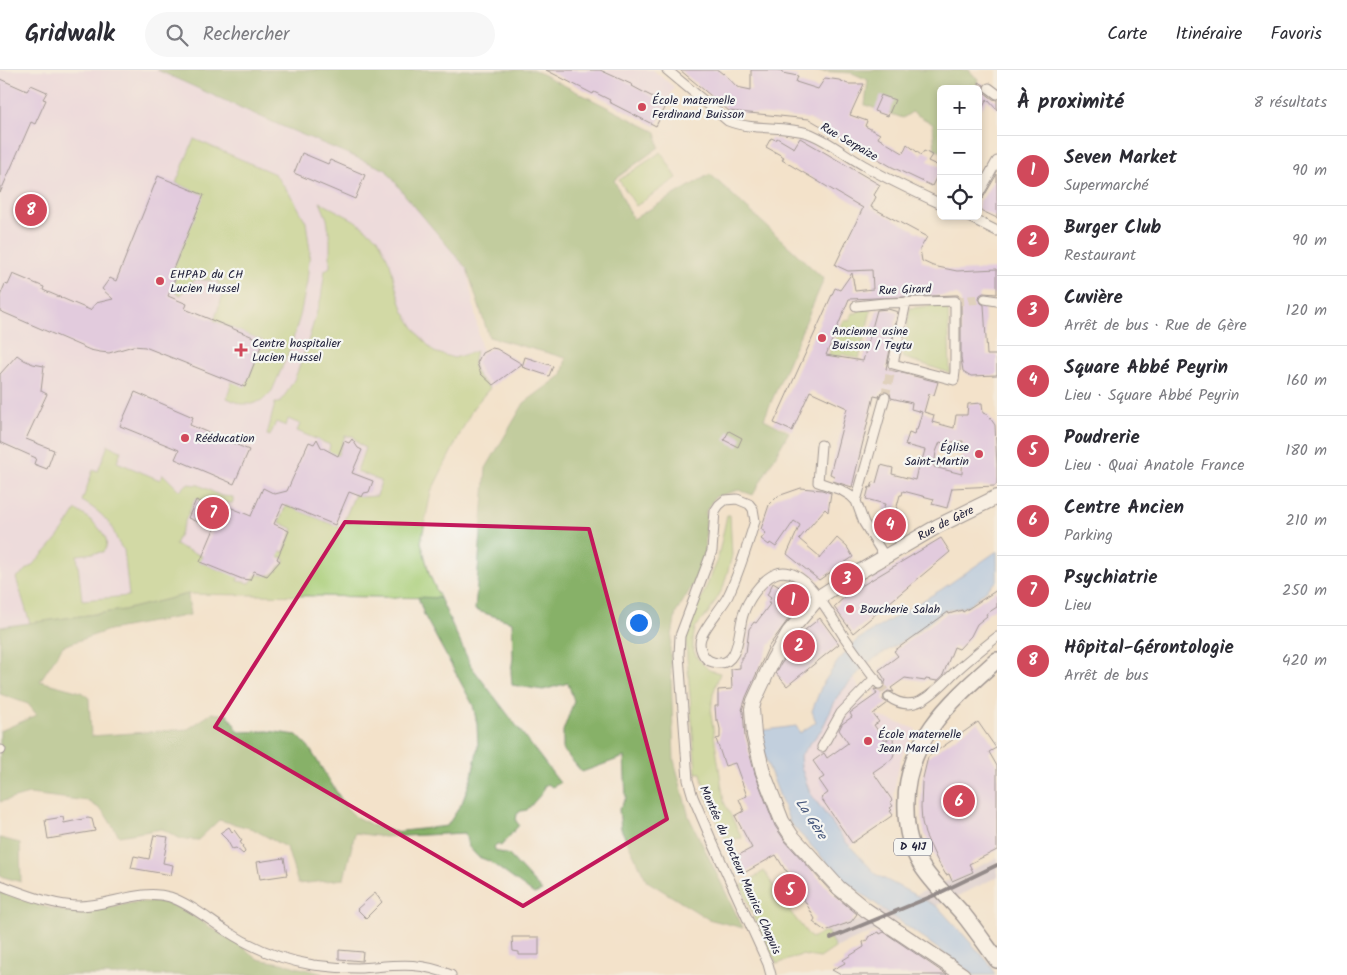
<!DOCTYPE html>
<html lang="fr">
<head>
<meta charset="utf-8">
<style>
	:root { --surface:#fff; --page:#f7f7f7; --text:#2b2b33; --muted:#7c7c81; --line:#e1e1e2; --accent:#d1495b }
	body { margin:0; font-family:Kalam,sans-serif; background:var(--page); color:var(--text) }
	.controls { position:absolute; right:15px; top:15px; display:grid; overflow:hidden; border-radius:8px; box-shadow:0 2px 8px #0003 }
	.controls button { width:45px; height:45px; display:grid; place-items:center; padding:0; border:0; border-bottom:1px solid var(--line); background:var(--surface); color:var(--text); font:25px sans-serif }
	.you { position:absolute; left:638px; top:552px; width:18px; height:18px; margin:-12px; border:4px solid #fff; border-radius:50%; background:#1a73e8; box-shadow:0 0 0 8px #1a73e833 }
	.badge { display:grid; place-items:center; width:32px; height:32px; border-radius:50%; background:var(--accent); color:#fff; font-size:16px; font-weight:700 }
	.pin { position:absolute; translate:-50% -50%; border:2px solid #fff; box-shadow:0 1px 5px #0006 }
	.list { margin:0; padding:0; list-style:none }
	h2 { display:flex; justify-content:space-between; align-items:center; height:65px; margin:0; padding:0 20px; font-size:21px }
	h2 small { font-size:16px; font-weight:400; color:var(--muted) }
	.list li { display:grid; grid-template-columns:32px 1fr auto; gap:15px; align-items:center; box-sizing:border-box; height:70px; padding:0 20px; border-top:1px solid var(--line) }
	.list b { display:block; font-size:19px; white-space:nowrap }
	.list p { margin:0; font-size:16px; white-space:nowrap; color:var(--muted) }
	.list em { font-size:16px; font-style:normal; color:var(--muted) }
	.icon { flex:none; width:28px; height:28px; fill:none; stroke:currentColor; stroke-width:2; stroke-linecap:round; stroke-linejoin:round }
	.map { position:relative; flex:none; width:997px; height:905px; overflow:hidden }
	header { display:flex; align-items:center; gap:30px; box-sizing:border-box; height:70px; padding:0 25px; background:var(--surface); border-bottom:1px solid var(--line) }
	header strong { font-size:24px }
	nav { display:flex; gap:28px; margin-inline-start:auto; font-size:18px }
	.search { width:350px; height:45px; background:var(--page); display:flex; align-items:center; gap:12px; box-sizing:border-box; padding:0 18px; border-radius:28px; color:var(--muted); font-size:19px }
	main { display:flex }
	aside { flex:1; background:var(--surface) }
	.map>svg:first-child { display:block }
	.built { fill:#e7d2ef }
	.industrial { fill:#c8bfd8 }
	.green { fill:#aace78; stroke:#66785a }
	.forest { fill:#87b168; stroke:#546a52 }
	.water { fill:#88b9f4; stroke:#556e98 }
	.building { fill:#ceaff4; fill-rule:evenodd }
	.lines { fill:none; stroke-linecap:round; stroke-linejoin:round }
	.street-tunnel { stroke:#c9bcad; stroke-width:9; stroke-dasharray:9 4.5; stroke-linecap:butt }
	.street-casing { stroke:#413f50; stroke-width:11 }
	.secondary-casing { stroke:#413f50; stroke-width:16 }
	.primary-casing { stroke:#413f50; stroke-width:18 }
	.street { stroke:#fff; stroke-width:9 }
	.secondary { stroke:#fff; stroke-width:14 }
	.primary { stroke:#fff; stroke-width:15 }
	.rail { stroke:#22223b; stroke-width:4 }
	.marked { fill:none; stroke:#c2185b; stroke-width:4; stroke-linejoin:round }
	.poi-dot { fill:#d1495b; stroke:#f6f6f2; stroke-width:2 }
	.labels { text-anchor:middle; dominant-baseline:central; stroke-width:4.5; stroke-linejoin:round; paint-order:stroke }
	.shield { fill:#f6f6f2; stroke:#626272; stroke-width:1 }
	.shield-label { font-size:11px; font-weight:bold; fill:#22223b }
	.poi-label { font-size:12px; fill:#22223b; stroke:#f6f6f2; text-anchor:start }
	.street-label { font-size:12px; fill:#22223b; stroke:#f6f6f2 }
	.water-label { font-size:14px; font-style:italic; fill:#46577c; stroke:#f6f6f2 }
</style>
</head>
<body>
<header>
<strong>Gridwalk</strong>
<div class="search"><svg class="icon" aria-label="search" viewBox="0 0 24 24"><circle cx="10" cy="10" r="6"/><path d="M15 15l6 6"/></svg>Rechercher</div>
<nav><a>Carte</a><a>Itinéraire</a><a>Favoris</a></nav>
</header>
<main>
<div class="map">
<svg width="997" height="905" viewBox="0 0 997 905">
	<rect width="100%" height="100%" fill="#f6f6f2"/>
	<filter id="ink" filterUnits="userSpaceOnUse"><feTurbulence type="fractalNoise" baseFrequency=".02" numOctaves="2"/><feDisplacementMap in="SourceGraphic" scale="10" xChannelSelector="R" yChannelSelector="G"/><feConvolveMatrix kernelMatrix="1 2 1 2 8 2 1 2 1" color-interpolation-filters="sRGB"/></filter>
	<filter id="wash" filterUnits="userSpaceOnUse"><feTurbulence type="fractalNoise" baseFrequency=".0096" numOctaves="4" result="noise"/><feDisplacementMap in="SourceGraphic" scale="20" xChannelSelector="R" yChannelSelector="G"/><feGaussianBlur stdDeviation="1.12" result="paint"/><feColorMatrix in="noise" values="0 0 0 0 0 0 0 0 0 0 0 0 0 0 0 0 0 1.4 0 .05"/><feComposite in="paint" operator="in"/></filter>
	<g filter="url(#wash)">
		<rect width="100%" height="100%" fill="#f3e2ca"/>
		<path class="built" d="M 0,0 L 157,0 L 279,55 L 386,100 L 404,124 L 467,199 L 482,283 L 477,293 L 478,299 L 481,304 L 493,315 L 473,338 L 431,422 L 421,472 L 430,506 L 440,528 L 188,524 L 124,540 L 0,557 Z
			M 546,0 L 653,0 L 674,17 L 656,56 Z
			M 854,607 L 865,632 L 873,644 L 916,659 L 902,685 L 896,707 L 894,725 L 896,744 L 850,777 L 810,723 L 801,697 L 800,686 L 822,659 L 837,627 Z"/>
		<path class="industrial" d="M 997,788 L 997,807 L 958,826 L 835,878 L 827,861 L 851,852 L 859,850 L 865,846 L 929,819 Z"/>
		<path class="green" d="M 194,69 L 275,104 L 294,130 L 306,152 L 310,180 L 307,212 L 300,246 L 290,279 L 272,321 L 263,330 L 252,334 L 240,334 L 227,328 L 232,311 L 245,316 L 263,271 L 214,251 L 223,224 L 217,211 L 196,209 L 185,217 L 181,225 L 170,220 L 178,201 L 173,199 L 203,125 L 176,113 Z
			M 661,82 L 677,108 L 636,136 L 619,110 Z
			M 320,132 L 354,150 L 378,168 L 390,193 L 397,221 L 404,242 L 419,265 L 434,282 L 454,288 L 476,281 C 471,302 475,304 490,318 L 473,338 L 431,422 L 421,472 L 430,506 L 440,528 L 188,524 L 124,540 L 30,553 L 16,508 C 41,490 60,467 76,440 C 87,446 117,468 103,482 L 77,485 L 82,530 L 129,526 L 124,480 C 116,473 116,463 110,455 C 103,444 92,437 82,431 L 93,400 L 98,401 L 108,375 L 121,381 L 117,392 L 160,410 L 163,404 L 180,421 L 187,414 L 199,415 L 221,426 L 233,427 L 233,433 L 221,433 L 215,436 L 195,428 L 175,475 L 202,486 L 200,492 L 225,502 L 242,499 L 237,511 L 250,513 L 256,505 L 272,505 L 284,492 L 284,488 L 276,486 L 278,480 L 284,482 L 293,459 L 279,452 L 286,435 L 341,458 L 355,424 L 363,427 L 377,426 L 381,411 L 357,401 L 365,378 L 358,373 L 353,366 L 345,366 L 335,393 L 327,388 L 330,375 L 297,361 L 300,354 L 288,349 L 286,356 L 276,352 L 270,366 L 267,365 L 275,333 L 279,333 L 287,322 L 295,308 L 306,278 L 321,228 L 325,200 L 330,197 L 330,170 L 327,149 Z
			M 948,234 L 950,303 L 902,287 L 910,238 Z
			M 860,237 L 871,240 L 859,289 L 842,284 L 834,301 L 823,297 L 844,250 L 849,251 L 852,243 L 857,243 Z
			M 727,445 L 730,445 L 732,486 L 723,518 L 709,542 L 695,558 L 693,570 L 693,579 L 698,589 L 709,600 L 720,603 L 713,624 L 711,644 L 724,732 L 742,768 L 726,770 L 706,726 L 701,703 L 696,703 L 686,574 L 686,564 L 689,556 L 717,492 Z
			M 764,801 L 792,844 L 811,868 L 827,861 L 835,878 L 820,888 L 801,885 L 777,894 L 760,862 L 741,816 Z"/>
		<path class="forest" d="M 157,0 L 534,0 L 656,62 L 659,77 L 614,110 L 633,149 L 710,104 L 824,209 L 764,349 L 789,362 L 753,425 L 739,420 L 715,427 L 706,441 L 706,467 L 703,492 L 694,513 L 676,543 L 670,578 L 674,690 L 689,747 L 743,858 L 708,849 L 647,811 L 621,759 L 619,739 L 626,728 L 624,687 L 582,702 L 563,680 L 563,661 L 574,631 L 568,613 L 543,620 L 512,615 L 511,601 L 513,588 L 512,552 L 475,540 L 486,398 L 524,333 L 562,305 L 566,288 L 489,267 L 467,199 L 404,124 L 386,100 L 279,55 Z
			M 813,0 L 969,0 L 978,10 L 975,19 L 941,19 L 941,82 L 935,79 L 933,54 L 912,42 L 903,48 L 865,35 L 868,10 L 852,3 L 817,1 Z
			M 188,524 L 190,545 L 109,560 L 63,576 L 40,611 L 81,622 L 89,628 L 91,666 L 188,659 L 212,643 L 228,645 L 239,662 L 268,661 L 297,665 L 308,676 L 346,737 L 356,747 L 376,757 L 394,762 L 447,756 L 462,733 L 472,706 L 478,676 L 477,654 L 473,635 L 424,545 L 418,527 L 440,528 L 471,596 L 560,713 L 552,717 L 548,714 L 544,716 L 542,723 L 527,740 L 521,741 L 517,744 L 516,751 L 519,755 L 501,776 L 497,774 L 494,777 L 496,781 L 509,785 L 542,821 L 534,824 L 489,791 L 478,787 L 468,776 L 465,763 L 384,767 L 355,763 L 344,809 L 298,814 L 287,778 L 253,759 L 219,750 L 198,770 L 181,769 L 162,759 L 119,766 L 103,741 L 88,731 L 29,724 L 0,732 L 0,661 L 37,645 L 28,634 L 0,624 L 0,557 L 124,540 Z
			M 0,768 L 20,773 L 21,812 L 0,806 Z
			M 0,822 L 42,836 L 63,841 L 74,842 L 86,841 L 138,832 L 162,832 L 176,837 L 190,844 L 221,864 L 244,878 L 256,888 L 262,890 L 282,893 L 296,897 L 321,903 L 324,905 L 0,905 Z"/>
		<path class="water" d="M 997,481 L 997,511 L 968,536 L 944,541 L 911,566 L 867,593 L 837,627 L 822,659 L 800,686 L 801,697 L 810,723 L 846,772 L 877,805 L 938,837 L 990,894 L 995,905 L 974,905 L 843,810 L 790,753 L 766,690 L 759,661 L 796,656 L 800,663 L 816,652 L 812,641 L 822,615 L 838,591 L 857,570 L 942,519 Z"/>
		<g id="blocks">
			<path class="building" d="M 546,0 L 600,0 L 633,15 L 632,16 L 645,23 L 667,34 L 656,56 L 609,32 L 610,30 L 594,22 L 593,24 Z
				M 680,0 L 718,0 L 723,4 L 724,3 L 737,17 L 751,20 L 751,0 L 777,0 L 782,1 L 782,3 L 798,6 L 796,12 L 818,19 L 825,8 L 839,10 L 848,14 L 864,14 L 850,45 L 867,51 L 865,56 L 880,64 L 878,68 L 903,83 L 907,74 L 921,85 L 924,81 L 932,85 L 928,91 L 941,97 L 941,98 L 932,116 L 892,97 L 809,49 L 729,41 Z
				M 0,9 L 27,21 L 31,15 L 47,22 L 43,29 L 46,30 L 35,54 L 31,52 L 0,123 Z
				M 979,12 L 984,15 L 983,18 L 985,23 L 993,29 L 997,30 L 997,40 L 987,29 L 982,39 Z
				M 881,25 L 895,30 L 888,46 L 874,41 Z
				M 771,68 L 776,70 L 777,68 L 794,78 L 800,68 L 880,115 L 874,125 L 876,127 L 871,137 L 927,167 L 920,179 L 922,191 L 933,196 L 957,201 L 997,199 L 997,224 L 983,223 L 980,225 L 979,228 L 981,233 L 984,235 L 987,285 L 997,285 L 997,305 L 971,306 L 963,301 L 961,288 L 961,231 L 958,225 L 955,225 L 849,229 L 826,285 L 863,291 L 877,240 L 888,239 L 898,242 L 886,299 L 938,312 L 934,325 L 929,324 L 924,342 L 934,345 L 932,352 L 954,358 L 956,345 L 967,345 L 968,334 L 982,333 L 983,343 L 988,345 L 995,355 L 997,395 L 997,413 L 995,416 L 952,418 L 947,438 L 932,434 L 934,429 L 903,421 L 902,425 L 900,425 L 895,444 L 883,440 L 885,434 L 866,429 L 869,417 L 871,418 L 873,412 L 876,413 L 881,395 L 893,398 L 892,404 L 915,410 L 918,396 L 920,397 L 925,380 L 905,375 L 909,363 L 914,365 L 915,360 L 917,360 L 922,342 L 911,339 L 912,333 L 891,328 L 890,323 L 887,321 L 881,322 L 879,327 L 874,326 L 852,417 L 833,411 L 834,406 L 830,404 L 847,338 L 810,321 L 792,361 L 774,353 L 835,218 L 840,220 L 852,203 L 855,221 L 873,219 L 872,200 L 848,201 L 835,195 L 863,138 L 782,90 L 784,87 L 766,77 ZM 963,371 L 962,404 L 934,397 L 936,382 L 940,372 L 943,373 Z
				M 302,83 L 328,94 L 330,90 L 365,105 L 355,129 L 294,103 Z
				M 997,104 L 997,148 L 978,139 L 979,131 L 983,128 Z
				M 158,106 L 204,125 L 173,199 L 178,201 L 168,226 L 187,234 L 185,239 L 263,271 L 245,317 L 145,277 L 133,276 L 109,283 L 100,282 L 90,280 L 0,241 L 0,226 L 5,214 L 8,215 L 13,204 L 44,217 L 43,220 L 90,240 L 96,233 L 113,229 L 102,219 L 110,208 L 116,211 Z
				M 492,278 L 497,279 L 522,294 L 493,315 L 481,304 L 477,293 L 482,283 Z
				M 17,285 L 24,290 L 33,294 L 44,296 L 41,321 L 47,324 L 26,369 L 54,380 L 47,399 L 34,394 L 36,388 L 0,372 L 0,304 Z
				M 525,287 L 553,296 L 549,306 L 522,297 Z
				M 135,322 L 193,347 L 190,355 L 249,380 L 234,414 L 175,389 L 179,380 L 120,356 Z
				M 729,361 L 742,368 L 738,377 L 724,370 Z
				M 317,369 L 321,377 L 338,386 L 344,371 L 349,373 L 352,369 L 358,378 L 362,380 L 352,403 L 373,411 L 369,422 L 364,423 L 362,427 L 349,422 L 335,455 L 283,434 L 274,454 L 289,461 L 277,489 L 280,491 L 267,506 L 254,501 L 250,510 L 242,509 L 200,492 L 214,459 L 188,448 L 196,430 L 214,438 L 220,435 L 227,436 L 251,446 L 263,418 L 275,424 L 287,421 L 309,372 L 314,374 Z
				M 801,418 L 822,420 L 831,423 L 828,442 L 825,439 L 799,469 L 819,486 L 819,489 L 837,468 L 847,477 L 853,487 L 819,510 L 787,484 L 800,455 L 794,451 L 776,477 L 770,473 L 769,475 L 761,469 L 766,463 L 761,459 L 769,435 L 778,426 Z
				M 941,468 L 950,482 L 853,563 L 834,537 L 848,524 Z
				M 786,512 L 805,526 L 769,576 L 746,627 L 742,640 L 743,641 L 745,667 L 755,704 L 775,756 L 785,771 L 833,824 L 857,844 L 851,852 L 825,861 L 813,852 L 815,849 L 793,810 L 786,800 L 785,800 L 776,785 L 744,803 L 737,786 L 752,778 L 735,746 L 744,741 L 739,729 L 747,726 L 735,693 L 725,696 L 716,669 L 720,668 L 720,659 L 718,650 L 716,650 L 715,636 L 718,636 L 718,620 L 732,619 L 731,599 L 740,598 L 740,591 L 741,592 L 741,587 L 744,587 L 744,583 L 746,583 L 749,559 L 754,552 L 756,553 L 770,534 L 768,533 L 771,528 L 767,525 L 773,513 L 781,518 Z
				M 997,520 L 997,537 L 986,544 L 987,546 L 977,554 L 971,566 L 959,579 L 954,577 L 943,605 L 937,611 L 926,609 L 925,611 L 905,608 L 891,618 L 894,622 L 888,621 L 884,624 L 883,630 L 888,633 L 873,644 L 879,652 L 874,655 L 885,671 L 893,666 L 894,684 L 892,689 L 873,702 L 892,730 L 890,732 L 893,736 L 890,738 L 892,740 L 890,741 L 893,745 L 852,773 L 821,728 L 828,723 L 819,710 L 824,707 L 813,691 L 824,683 L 827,688 L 848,673 L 839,660 L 842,654 L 852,647 L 850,643 L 877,624 L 874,619 L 880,620 L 885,617 L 885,612 L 886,611 L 879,600 L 898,586 L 894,581 L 948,542 L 949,544 L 962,540 L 963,542 Z
				M 820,548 L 839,574 L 787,616 L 776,603 L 781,594 L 805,560 Z
				M 978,652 L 996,678 L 989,682 L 997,696 L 997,780 L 969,794 L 973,802 L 952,811 L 949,804 L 946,805 L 937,790 L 925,764 L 922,752 L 921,737 L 922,712 L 928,687 Z
				M 63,747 L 64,753 L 88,748 L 92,749 L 95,761 L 48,769 L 45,750 Z
				M 229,757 L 232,762 L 234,760 L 242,771 L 240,772 L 243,776 L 242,776 L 245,782 L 243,784 L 236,778 L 232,779 L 227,770 L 220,763 Z
				M 154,765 L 168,767 L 163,793 L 173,795 L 171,805 L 131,798 L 134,786 L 149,789 Z
				M 284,788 L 287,805 L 260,809 L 257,792 Z
				M 375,823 L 382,832 L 366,848 L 357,839 Z
				M 879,862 L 880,864 L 884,862 L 947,905 L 841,905 L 832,900 L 845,893 L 843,890 L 864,877 L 863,872 L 869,869 L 868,867 Z
				M 512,867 L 539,867 L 539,885 L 519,885 L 519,882 L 513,881 Z
				M 339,880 L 363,882 L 362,891 L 339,889 Z"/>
		</g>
	</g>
	<g filter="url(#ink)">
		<use href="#blocks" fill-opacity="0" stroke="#413f50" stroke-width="1"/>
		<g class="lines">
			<path class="street-tunnel" d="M 955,231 L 985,229
				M 885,327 L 891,300
				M 879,614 L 889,627"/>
			<defs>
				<path id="street" d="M 667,0 L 728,51 C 753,61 782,55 808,63 C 828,70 846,86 865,96 C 889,110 915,122 941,134
					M 989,18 L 997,24
					M 978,125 L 997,91
					M 967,146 L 997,161
					M 985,229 L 997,231
					M 856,236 L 884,233 L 955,231 L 955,302 L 954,310 L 893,294 L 906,232
					M 821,375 L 818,412 L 841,420 L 851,426 L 856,431 L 864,453 L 885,487
					M 856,431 L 885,327
					M 889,627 C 916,647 937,619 955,602 C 968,590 983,578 997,567
					M 822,677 L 841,643 L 875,608
					M 0,680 L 1,680
					M 0,815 C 25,824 53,836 80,836 C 110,836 141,818 170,827 C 190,834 208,849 225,860 C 251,877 282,890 313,895 C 328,897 343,898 358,898 C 393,896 417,890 451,905
					M 771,905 L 768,894 L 711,769 L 693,727 L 688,710 L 679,585 L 680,566 L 712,481 L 715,441 L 719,435 L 725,430 L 737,429 L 749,434 L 753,439 L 755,451 C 748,474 738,505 728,526 C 721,539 705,556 701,568 C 698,577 703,590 713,592 C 740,600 738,560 743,545 C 747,531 761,510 775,504 C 804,491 832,549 845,568 C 856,584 867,599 879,614"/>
				<g id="secondary">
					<path id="s1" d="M 963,905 L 866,840 L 839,818 L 791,765 L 782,751 L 763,702 L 754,665 L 752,639 L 754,631 L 773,590 L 789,562 L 819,527 L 847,509 L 938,456 L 997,427"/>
				</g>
				<path id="primary" d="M 997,590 C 951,631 903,672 906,740 C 906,759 911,779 921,795 C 932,813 949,828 963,844 C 975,859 986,875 997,890"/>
			</defs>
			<use href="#street" class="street-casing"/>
			<use href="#secondary" class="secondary-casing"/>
			<use href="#primary" class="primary-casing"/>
			<use href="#street" class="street"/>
			<use href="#secondary" class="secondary"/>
			<use href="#primary" class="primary"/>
			<path class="rail" d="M 831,868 L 935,825 L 997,795"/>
		</g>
	</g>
	<path d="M0 0H997V905H0ZM 345,452 L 589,459 L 667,749 L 523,836 L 215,657 Z" fill="#f3e2ca" fill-opacity=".55" fill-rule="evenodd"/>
	<path class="marked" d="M 345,452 L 589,459 L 667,749 L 523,836 L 215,657 Z"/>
	<g class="poi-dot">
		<circle cx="642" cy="37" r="5"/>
		<circle cx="160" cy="211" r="5"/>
		<circle cx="822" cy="268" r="5"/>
		<path d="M238.5 272.5h5v5h5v5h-5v5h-5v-5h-5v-5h5z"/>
		<circle cx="185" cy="368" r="5"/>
		<circle cx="979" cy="384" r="5"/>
		<circle cx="850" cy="539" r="5"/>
		<circle cx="868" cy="671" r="5"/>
	</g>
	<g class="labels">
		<rect class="shield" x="894" y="768.5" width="38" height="17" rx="4"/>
		<g class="shield-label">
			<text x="913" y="777">D 41J</text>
		</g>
		<g class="poi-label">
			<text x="652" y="30">École maternelle<tspan x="652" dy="14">Ferdinand Buisson</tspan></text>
			<text x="170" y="204">EHPAD du CH<tspan x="170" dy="14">Lucien Hussel</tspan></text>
			<text x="832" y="261">Ancienne usine<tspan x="832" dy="14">Buisson / Teytu</tspan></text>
			<text x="252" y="273">Centre hospitalier<tspan x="252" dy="14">Lucien Hussel</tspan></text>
			<text x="195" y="368">Rééducation</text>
			<text x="969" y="377" text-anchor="end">Église<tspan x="969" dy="14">Saint-Martin</tspan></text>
			<text x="860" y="539">Boucherie Salah</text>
			<text x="878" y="664">École maternelle<tspan x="878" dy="14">Jean Marcel</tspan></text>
		</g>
		<g class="street-label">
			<text transform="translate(849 72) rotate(30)">Rue Serpaize</text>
			<text transform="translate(905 220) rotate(-2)">Rue Girard</text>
			<text stroke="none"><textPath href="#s1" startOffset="635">Rue de Gère</textPath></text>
			<text transform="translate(740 800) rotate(66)">Montée du Docteur Maurice Chapuis</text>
		</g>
		<g class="water-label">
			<text transform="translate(811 749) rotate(57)">La Gère</text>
		</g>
	</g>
</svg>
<div class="controls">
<button>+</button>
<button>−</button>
<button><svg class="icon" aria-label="locate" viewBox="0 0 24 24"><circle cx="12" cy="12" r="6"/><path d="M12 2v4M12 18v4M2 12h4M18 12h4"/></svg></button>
</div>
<div class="you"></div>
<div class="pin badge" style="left:793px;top:530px">1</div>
<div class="pin badge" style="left:799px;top:576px">2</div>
<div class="pin badge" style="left:847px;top:509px">3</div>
<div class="pin badge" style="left:890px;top:455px">4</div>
<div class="pin badge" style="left:790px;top:820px">5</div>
<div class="pin badge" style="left:959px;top:731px">6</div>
<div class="pin badge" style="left:213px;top:443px">7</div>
<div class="pin badge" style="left:31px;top:140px">8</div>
</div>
<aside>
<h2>À proximité<small>8 résultats</small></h2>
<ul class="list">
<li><span class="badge">1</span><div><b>Seven Market</b><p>Supermarché</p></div><em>90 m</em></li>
<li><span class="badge">2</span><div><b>Burger Club</b><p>Restaurant</p></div><em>90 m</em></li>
<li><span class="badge">3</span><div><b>Cuvière</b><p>Arrêt de bus · Rue de Gère</p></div><em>120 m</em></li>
<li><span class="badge">4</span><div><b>Square Abbé Peyrin</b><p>Lieu · Square Abbé Peyrin</p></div><em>160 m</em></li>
<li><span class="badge">5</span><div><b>Poudrerie</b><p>Lieu · Quai Anatole France</p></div><em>180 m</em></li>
<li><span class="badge">6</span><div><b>Centre Ancien</b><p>Parking</p></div><em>210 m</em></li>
<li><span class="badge">7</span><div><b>Psychiatrie</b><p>Lieu</p></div><em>250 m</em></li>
<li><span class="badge">8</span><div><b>Hôpital-Gérontologie</b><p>Arrêt de bus</p></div><em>420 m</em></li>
</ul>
</aside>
</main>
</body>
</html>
